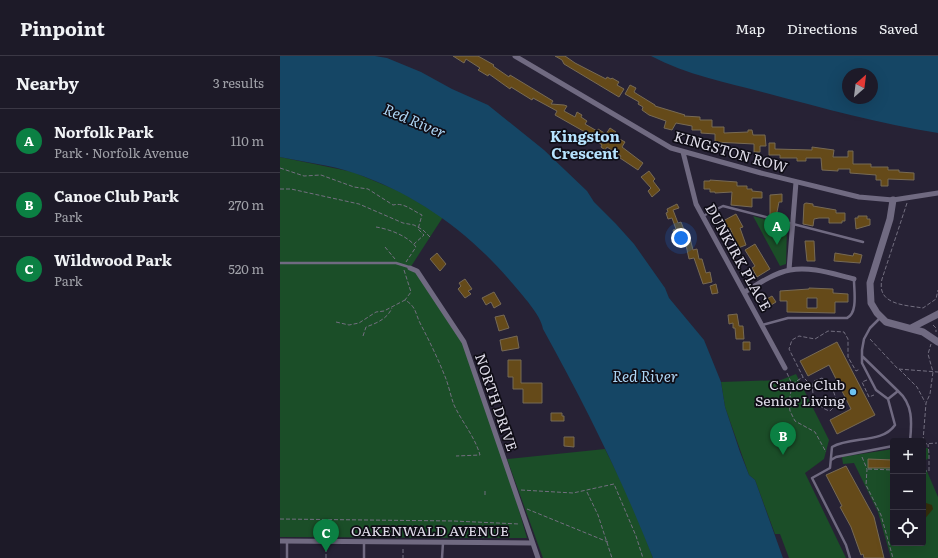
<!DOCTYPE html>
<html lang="en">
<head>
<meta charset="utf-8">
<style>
	:root { --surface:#1d1a28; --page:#2a2734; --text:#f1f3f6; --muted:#a0a1a8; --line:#3b3845; --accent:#0b8043 }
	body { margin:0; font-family:Literata,serif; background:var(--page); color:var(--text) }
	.controls { position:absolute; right:12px; bottom:12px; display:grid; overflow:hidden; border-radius:4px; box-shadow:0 4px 16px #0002 }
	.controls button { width:36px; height:36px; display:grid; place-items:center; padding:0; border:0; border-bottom:1px solid var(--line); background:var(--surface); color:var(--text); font:20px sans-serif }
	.compass { position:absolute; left:562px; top:12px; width:36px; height:36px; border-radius:50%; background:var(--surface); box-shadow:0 4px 16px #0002; rotate:28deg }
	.you { position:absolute; left:401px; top:182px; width:14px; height:14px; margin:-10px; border:3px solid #fff; border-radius:50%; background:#1a73e8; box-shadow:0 0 0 6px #1a73e833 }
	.badge { display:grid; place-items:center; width:26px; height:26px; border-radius:50%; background:var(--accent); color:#fff; font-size:13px; font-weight:700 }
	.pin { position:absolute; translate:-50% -33px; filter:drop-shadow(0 1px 2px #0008) }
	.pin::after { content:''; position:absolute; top:21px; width:14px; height:12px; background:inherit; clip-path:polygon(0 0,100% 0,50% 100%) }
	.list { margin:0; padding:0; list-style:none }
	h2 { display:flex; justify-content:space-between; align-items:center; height:52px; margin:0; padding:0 16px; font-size:17px }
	h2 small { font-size:13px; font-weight:400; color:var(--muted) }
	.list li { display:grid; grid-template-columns:26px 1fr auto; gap:12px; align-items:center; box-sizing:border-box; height:64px; padding:0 16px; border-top:1px solid var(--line) }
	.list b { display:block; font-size:15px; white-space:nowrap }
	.list p { margin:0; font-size:13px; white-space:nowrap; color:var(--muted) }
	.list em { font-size:13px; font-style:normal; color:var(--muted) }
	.icon { flex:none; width:22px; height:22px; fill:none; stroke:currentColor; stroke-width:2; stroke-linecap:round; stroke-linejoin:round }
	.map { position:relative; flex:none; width:658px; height:502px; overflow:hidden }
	header { display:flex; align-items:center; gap:24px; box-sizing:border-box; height:56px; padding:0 20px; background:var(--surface); border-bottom:1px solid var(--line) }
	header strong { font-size:19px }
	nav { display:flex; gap:22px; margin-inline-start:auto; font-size:14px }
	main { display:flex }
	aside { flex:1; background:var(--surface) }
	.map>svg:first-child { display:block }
	.green { fill:#1b4e28 }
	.sand { fill:#352d0c }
	.water { fill:#154665; fill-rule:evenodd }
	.building { fill:#654a19; stroke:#776a55; fill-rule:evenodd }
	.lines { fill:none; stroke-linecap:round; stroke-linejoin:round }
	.path { stroke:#736f80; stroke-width:1; stroke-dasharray:4 2; stroke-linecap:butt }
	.service { stroke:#706a81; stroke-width:2.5 }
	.minor { stroke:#706a81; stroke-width:5 }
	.secondary { stroke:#706a81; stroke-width:7 }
	.poi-dot { fill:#6cc3f2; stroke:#0f0d16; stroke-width:1.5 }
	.labels { text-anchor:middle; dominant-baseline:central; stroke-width:3.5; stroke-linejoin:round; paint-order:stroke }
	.street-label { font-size:14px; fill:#e0ddea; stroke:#0f0d16 }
	.poi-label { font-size:14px; fill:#e0ddea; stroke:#0f0d16; text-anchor:end }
	.water-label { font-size:15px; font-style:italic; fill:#add6f5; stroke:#0f0d16 }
	.neighbourhood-label { font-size:15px; font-weight:bold; fill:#b6e3fe; stroke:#0f0d16 }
</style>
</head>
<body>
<header>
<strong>Pinpoint</strong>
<nav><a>Map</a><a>Directions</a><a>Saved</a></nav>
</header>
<main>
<aside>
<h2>Nearby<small>3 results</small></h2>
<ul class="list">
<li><span class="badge">A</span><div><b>Norfolk Park</b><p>Park · Norfolk Avenue</p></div><em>110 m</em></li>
<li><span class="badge">B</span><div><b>Canoe Club Park</b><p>Park</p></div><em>270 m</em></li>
<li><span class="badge">C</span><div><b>Wildwood Park</b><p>Park</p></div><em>520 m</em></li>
</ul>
</aside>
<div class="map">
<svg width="658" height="502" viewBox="0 0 658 502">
	<rect width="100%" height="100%" fill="#272235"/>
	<path class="green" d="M 0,101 L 73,116 L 121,136 L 163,161 L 130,212 L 137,215 L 184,286 L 224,403 L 247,482 L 0,481 Z
		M 473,160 L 507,170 L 506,208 L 500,210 Z
		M 516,318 L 549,384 L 544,403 L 525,417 L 566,502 L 509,502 L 500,478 L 495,478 L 475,424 L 469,419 L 445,351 L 441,326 L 501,324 Z
		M 643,392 L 648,392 L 649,402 L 646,404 L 646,413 L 658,441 L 658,502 L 611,502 L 598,456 L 574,407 L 563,408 L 562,401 L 613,393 L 613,487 L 643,487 Z
		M 325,393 L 353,449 L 373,502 L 263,502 L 227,403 Z"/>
	<path class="sand" d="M 646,447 L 652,449 L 653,453 L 643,465 L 643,449 Z"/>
	<path class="water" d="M 0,0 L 95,0 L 107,2 L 141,16 L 172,33 L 208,49 L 264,94 L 307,135 L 314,146 L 336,168 L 354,188 L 385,232 L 389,242 L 424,284 L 441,326 L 445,351 L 460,396 L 469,419 L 475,424 L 503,502 L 373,502 C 342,423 304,347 263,273 C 261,259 242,239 233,228 C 191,178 137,138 74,117 C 51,109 24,106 0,101 Z
		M 371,0 L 658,0 L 658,77 C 600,68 543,52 486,37 C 448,27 407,19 371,0 ZM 568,18 L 592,18 L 592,42 L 568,42 Z"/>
	<path class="building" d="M 173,0 L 198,0 L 214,9 L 213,10 L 229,21 L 230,19 L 273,45 L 271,48 L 284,49 L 287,50 L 284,55 L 295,61 L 297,56 L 302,59 L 301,61 L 307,65 L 305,68 L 317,75 L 318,73 L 326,78 L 330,72 L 336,76 L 334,80 L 345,86 L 342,91 L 363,107 L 358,114 L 340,102 L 341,100 L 327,91 L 325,94 L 321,91 L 322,89 L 318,86 L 319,84 L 275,59 L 277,55 L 253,42 L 252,44 L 231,31 L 230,33 L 209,18 L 208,20 L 198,14 L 200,12 L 186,3 L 184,7 Z
		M 275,0 L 285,0 L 295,7 L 326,23 L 327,21 L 331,23 L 332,22 L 339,26 L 337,29 L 344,33 L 339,41 L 284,8 L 282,4 Z
		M 350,29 L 356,32 L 354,36 L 357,38 L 375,49 L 375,50 L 405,59 L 404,60 L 420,61 L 420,64 L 432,64 L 432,71 L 444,71 L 444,77 L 468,76 L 468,74 L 472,74 L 473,79 L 485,79 L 486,90 L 480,90 L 480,96 L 474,96 L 474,88 L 435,86 L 435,78 L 421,77 L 421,74 L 412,74 L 412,70 L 396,67 L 392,74 L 384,72 L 386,65 L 369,59 L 362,54 L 363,51 L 358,48 L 359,46 L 345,38 Z
		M 489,87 L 495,87 L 495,93 L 532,94 L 532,91 L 554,94 L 553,101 L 568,101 L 568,95 L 573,95 L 573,108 L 591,108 L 591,111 L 608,111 L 608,114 L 619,114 L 619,116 L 634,117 L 634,124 L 608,123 L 608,130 L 601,130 L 601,124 L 596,124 L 596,119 L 570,117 L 570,113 L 558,113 L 558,115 L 542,114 L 541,102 L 526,102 L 526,105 L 517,105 L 517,102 L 500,102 L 500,99 L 489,99 Z
		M 369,115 L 375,123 L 373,125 L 380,134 L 372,141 L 368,135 L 371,132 L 361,121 Z
		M 430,124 L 457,126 L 457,130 L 467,130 L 467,133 L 472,133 L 472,135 L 482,136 L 482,142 L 472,142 L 472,151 L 451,149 L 452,136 L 435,137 L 435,136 L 430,136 L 430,133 L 424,133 L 424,125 L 430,125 Z
		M 502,138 L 502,146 L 499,146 L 496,161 L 490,159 L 490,139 Z
		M 526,147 L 533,148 L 533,150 L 556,154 L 556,157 L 565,157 L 565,165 L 562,165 L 562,167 L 549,167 L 549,162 L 539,162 L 534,163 L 533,170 L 523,168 L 524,148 Z
		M 397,148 L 399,152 L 393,154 L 398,167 L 401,166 L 406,179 L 409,178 L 413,194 L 417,193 L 419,203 L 422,203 L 426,217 L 430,216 L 432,226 L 423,228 L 414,202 L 409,203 L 406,189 L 401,190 L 398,178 L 394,179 L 393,174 L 396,173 L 392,162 L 388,163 L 386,157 L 388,156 L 387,153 Z
		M 456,158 L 463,171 L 460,172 L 466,189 L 458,192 L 450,172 L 447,174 L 443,165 Z
		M 578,160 L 587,160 L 587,163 L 590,163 L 590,169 L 576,173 L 575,162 L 578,162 Z
		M 525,185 L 534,185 L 535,205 L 527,205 Z
		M 475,188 L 490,213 L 477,221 L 472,212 L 475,210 L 465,194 Z
		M 157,197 L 166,208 L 160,215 L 150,203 Z
		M 555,197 L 573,200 L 574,197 L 582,199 L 580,207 L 554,205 Z
		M 185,223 L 192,233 L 188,235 L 191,238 L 185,242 L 178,233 L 181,230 L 179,227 Z
		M 436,228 L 438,237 L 432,238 L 430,230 Z
		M 529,232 L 553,233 L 553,237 L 568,238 L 568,246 L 555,246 L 555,257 L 507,256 L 507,245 L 500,245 L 500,235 L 529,233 ZM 527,242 L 537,242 L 537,252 L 527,252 Z
		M 214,236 L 221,248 L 214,252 L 211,246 L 206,249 L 202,242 Z
		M 492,240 L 496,246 L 486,252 L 483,245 Z
		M 457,258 L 459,270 L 463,270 L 464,283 L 456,283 L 455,272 L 453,272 L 453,267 L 449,268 L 448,259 Z
		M 224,259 L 229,272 L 219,275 L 215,261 Z
		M 237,280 L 239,292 L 222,295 L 220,284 Z
		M 463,286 L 470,286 L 470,294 L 463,294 Z
		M 557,286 L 595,359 L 557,378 L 550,364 L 571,353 L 549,309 L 528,320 L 520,305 Z
		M 228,304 L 241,304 L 241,327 L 262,327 L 262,347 L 243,347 L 243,333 L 233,333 L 233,321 L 228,321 Z
		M 271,357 L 282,357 L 282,360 L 284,360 L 284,365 L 271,365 Z
		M 284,381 L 294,381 L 294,391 L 284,390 Z
		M 588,403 L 613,404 L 613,412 L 588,412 Z
		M 566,410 L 594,461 L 604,502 L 584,502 L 583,498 L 581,499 L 571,471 L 560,451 L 562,450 L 546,419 Z"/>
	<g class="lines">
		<path class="path" d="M 0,112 L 24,120 L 41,119 L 74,131 L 88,133 L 113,149 C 124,146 133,155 142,159 L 138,173 L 144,179 L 134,188
			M 0,133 L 11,133 L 79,148 L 123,167 L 134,169 L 143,174 L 151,182
			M 627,147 L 602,223 C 596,249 625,249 643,252 L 656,243 L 658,234
			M 96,171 C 109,173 128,180 136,191 L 126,206
			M 105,191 L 115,203
			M 124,214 L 131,236 L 125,244
			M 56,266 L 69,269 L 79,267 L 96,256 L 104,255 L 125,244 C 137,251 135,258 141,269 C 150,286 159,305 166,323 C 169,331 171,341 174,349 C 182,366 195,381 200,399 L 176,400
			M 653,269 L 656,272 L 656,276
			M 83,280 L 86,271 C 97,267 107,263 112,252
			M 590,283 L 618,313 L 658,316
			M 619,313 L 637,331 L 645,346
			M 507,317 L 512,328 L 509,348 L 510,355 L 515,365 L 535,376 L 546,396
			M 542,322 C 551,328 558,340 555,350 L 550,355 C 537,352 529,337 534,325 Z
			M 587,324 L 582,326 L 589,341 L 594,339
			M 512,328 L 523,321
			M 532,330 L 523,321 L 509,293 L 512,284 L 519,280 L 535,283 L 548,275 L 564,276 L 568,283 L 568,301 L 576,315 L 580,313
			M 643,385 L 646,347 L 650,338 L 653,316 L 648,298 L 651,288
			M 643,388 L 657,387
			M 582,401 L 587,413 L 586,429 L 601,459 L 613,502
			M 588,413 L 613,414
			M 643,415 L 649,415 L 649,398 L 648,388
			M 241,434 L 293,437 L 334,428 L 356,480 L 363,502
			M 307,436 L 318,459 L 332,502
			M 205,439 L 205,433
			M 247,453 L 328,486
			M 0,463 L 174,465 L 239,468
			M 123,493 L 123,502
			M 46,502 L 46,490"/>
		<path class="service" d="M 423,160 L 443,150 L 583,186
			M 0,207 L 116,207 L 129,211
			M 482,269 L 508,262 L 567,262 C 578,257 574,235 574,224
			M 582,300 L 618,335 L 608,343
			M 618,335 C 633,348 632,366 630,385
			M 551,404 L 556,401 L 613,390
			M 7,502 L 7,485
			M 84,502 L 84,486
			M 162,502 L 163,487
			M 570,502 L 566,489 L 532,422 L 550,412 L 552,391 C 571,380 602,388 615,369 L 608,343 L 596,334 L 582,307 L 582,294 L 584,283 L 590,272 L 600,262"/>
		<path class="minor" d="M 235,0 L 391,92 L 481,117 L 579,141 L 613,144 L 658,137
			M 403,96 L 416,148 L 505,312
			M 130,212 L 137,215 L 184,286 L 258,502
			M 509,214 L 516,126
			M 465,236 C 478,228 494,217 510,214 C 531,210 553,218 574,223
			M 0,485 L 253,487"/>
		<path class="secondary" d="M 613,144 L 610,163 L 590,227 L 591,247 L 597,257 L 606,266 L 643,276 L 658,286
			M 631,272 L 658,258"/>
	</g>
	<circle class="poi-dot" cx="573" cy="336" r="4"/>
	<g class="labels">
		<g class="street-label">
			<text transform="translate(451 95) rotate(16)">KINGSTON ROW</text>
			<text transform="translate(459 201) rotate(61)">DUNKIRK PLACE</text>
			<text transform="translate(217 346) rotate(71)">NORTH DRIVE</text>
			<text x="150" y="474">OAKENWALD AVENUE</text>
		</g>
		<g class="poi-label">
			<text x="565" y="328">Canoe Club<tspan x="565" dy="16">Senior Living</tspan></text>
		</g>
		<g class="water-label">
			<text transform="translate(135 64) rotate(23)">Red River</text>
			<text x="365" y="319">Red River</text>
		</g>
		<g class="neighbourhood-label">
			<text x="305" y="79">Kingston<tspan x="305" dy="17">Crescent</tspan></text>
		</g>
	</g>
</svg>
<div class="controls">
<button>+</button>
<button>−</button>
<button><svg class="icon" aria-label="locate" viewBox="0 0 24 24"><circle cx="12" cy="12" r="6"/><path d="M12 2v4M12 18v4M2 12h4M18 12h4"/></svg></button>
</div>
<svg class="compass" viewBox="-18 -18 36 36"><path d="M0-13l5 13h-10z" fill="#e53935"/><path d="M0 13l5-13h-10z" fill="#a0a1a8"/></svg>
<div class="you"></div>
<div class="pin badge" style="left:497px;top:189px">A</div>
<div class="pin badge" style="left:503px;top:399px">B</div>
<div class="pin badge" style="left:46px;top:496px">C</div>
</div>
</main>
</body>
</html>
